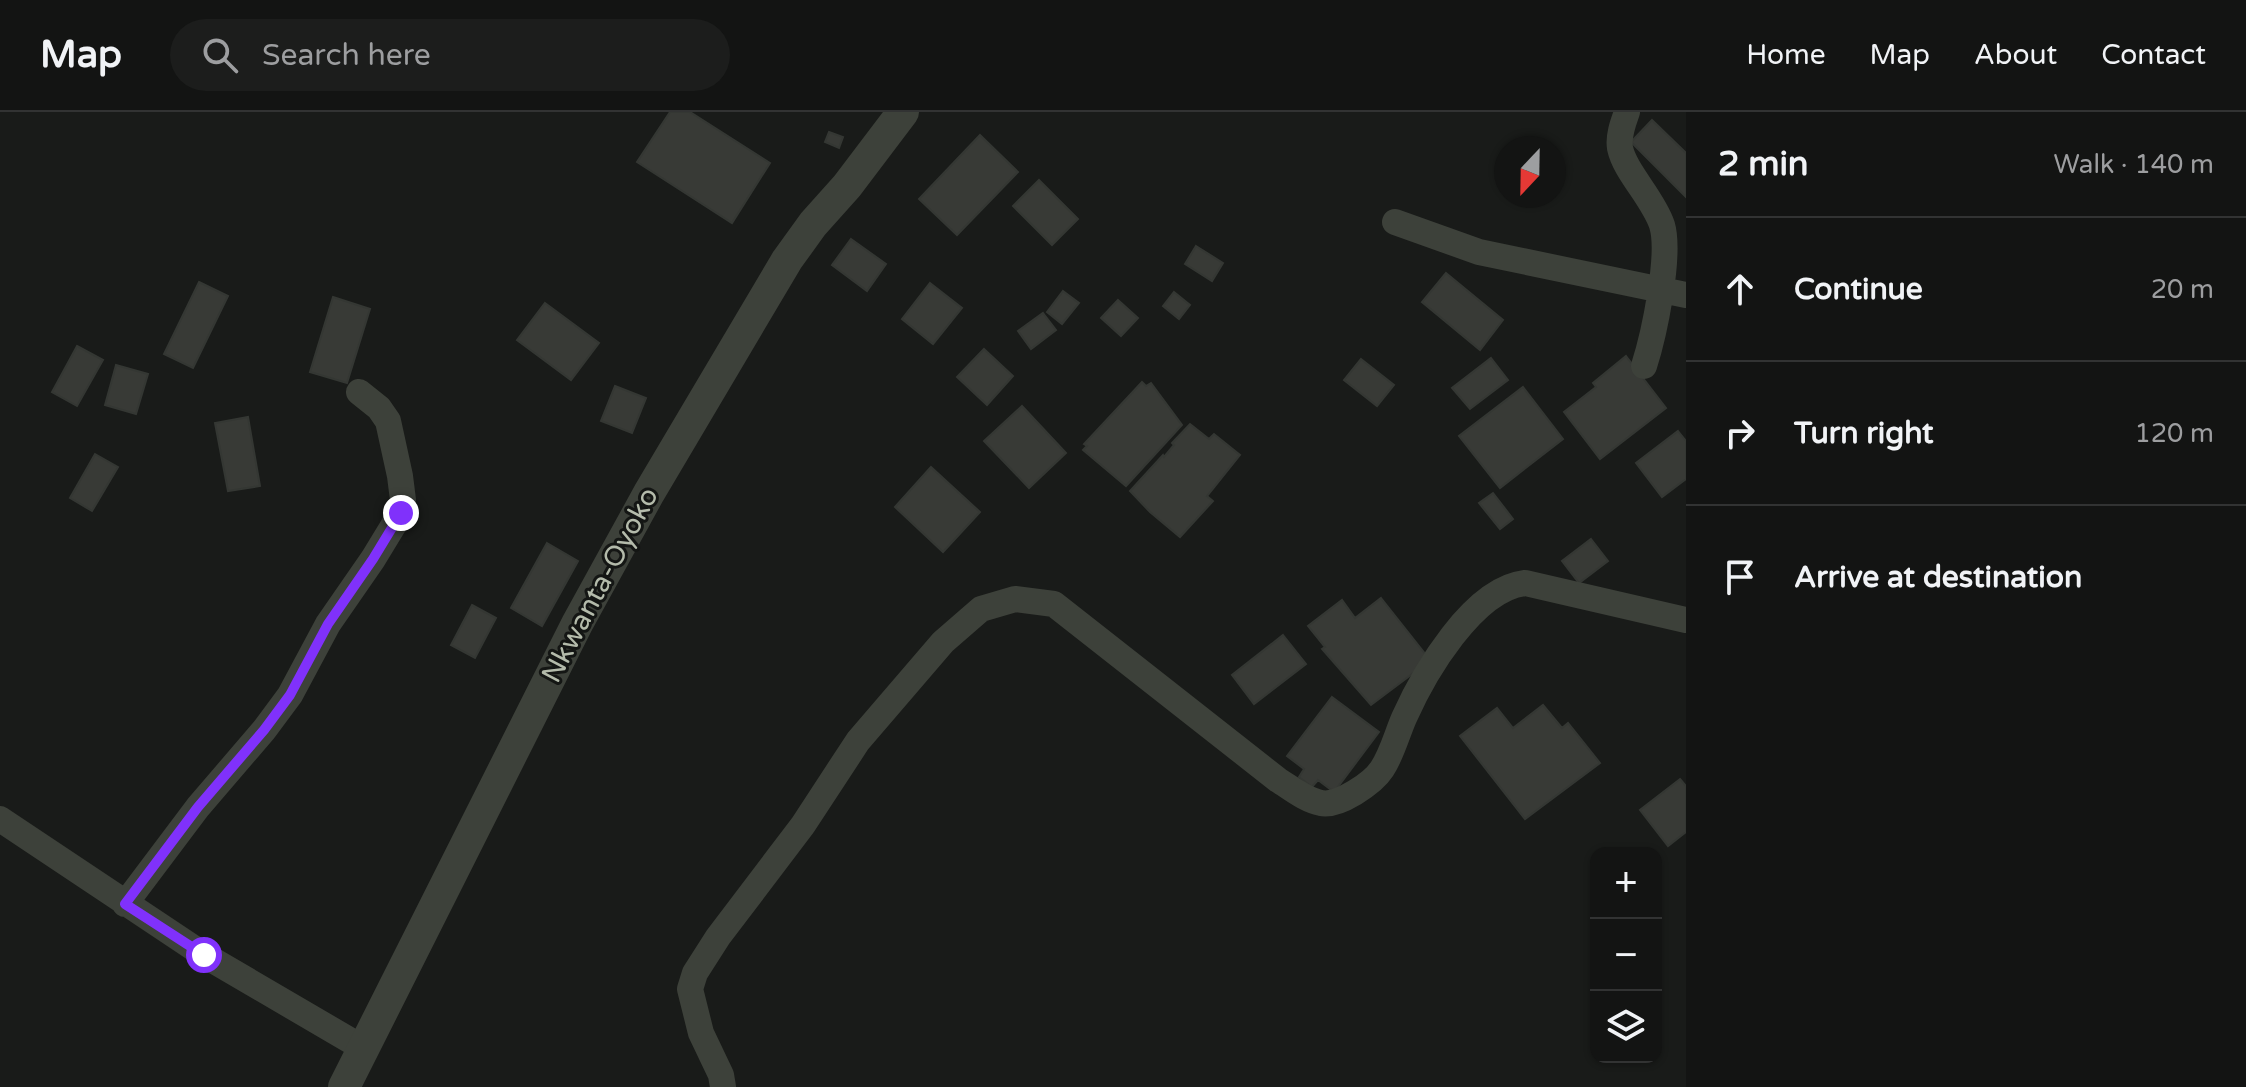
<!DOCTYPE html>
<html lang="en">
<head>
<meta charset="utf-8">
<style>
	:root { --surface:#131413; --page:#1c1d1c; --text:#f1f3f6; --muted:#9d9ea0; --line:#323333 }
	body { margin:0; font-family:"Varela Round",sans-serif; background:var(--page); color:var(--text) }
	.controls { position:absolute; right:24px; bottom:24px; display:grid; overflow:hidden; border-radius:16px; box-shadow:0 2px 6px #0004 }
	.controls button { width:72px; height:72px; display:grid; place-items:center; padding:0; border:0; border-bottom:2px solid var(--line); background:var(--surface); color:var(--text); font:40px sans-serif }
	.compass { position:absolute; left:1494px; top:24px; width:72px; height:72px; border-radius:50%; background:var(--surface); box-shadow:0 2px 6px #0004; rotate:202deg }
	.stop { position:absolute; width:24px; height:24px; margin:-18px; border:6px solid #8031fb; border-radius:50%; background:#fff }
	.stop.end { background:#8031fb; border-color:#fff; box-shadow:0 2px 8px #0008 }
	.list { margin:0; padding:0; list-style:none }
	h2 { display:flex; justify-content:space-between; align-items:center; height:104px; margin:0; padding:0 32px; font-size:34px }
	h2 small { font-size:26px; font-weight:400; color:var(--muted) }
	.list li { display:grid; grid-template-columns:52px 1fr auto; gap:24px; align-items:center; box-sizing:border-box; height:144px; padding:0 32px; border-top:2px solid var(--line) }
	.list b { display:block; font-size:30px; white-space:nowrap }
	.list em { font-size:26px; font-style:normal; color:var(--muted) }
	.icon { flex:none; width:44px; height:44px; fill:none; stroke:currentColor; stroke-width:2; stroke-linecap:round; stroke-linejoin:round }
	.map { position:relative; flex:none; width:1686px; height:975px; overflow:hidden }
	header { display:flex; align-items:center; gap:48px; box-sizing:border-box; height:112px; padding:0 40px; background:var(--surface); border-bottom:2px solid var(--line) }
	header strong { font-size:38px }
	nav { display:flex; gap:44px; margin-inline-start:auto; font-size:28px }
	.search { width:560px; height:72px; background:var(--page); display:flex; align-items:center; gap:20px; box-sizing:border-box; padding:0 28px; border-radius:44px; color:var(--muted); font-size:30px }
	main { display:flex }
	aside { flex:1; background:var(--surface) }
	.map>svg:first-child { display:block }
	.building { fill:#383a36; stroke:#343733; stroke-width:2 }
	.lines { fill:none; stroke-linecap:round; stroke-linejoin:round }
	.minor { stroke:#3d413a; stroke-width:26 }
	.tertiary { stroke:#3d413a; stroke-width:32 }
	.route { stroke:#8031fb; stroke-width:10 }
	.labels { text-anchor:middle; dominant-baseline:central; stroke-width:6; stroke-linejoin:round; paint-order:stroke }
	.street-label { font-size:28px; fill:#b4bbab; stroke:#141614 }
</style>
</head>
<body>
<header>
<strong>Map</strong>
<div class="search"><svg class="icon" aria-label="search" viewBox="0 0 24 24"><circle cx="10" cy="10" r="6"/><path d="M15 15l6 6"/></svg>Search here</div>
<nav><a>Home</a><a>Map</a><a>About</a><a>Contact</a></nav>
</header>
<main>
<div class="map">
<svg width="1686" height="975" viewBox="0 0 1686 975">
	<rect width="100%" height="100%" fill="#191b19"/>
	<path class="building" d="M 670,0 L 690,0 L 770,51 L 732,111 L 637,50 Z
		M 1652,8 L 1686,41 L 1686,85 L 1631,30 Z
		M 829,20 L 843,25 L 839,36 L 825,30 Z
		M 980,23 L 1018,60 L 957,123 L 919,87 Z
		M 1039,68 L 1078,107 L 1052,133 L 1013,94 Z
		M 851,127 L 886,152 L 867,179 L 832,153 Z
		M 1196,134 L 1223,151 L 1212,169 L 1185,152 Z
		M 1446,161 L 1503,208 L 1480,238 L 1422,190 Z
		M 199,170 L 228,184 L 193,256 L 164,242 Z
		M 930,171 L 962,196 L 933,232 L 902,207 Z
		M 1063,179 L 1079,191 L 1062,212 L 1047,200 Z
		M 1174,180 L 1190,193 L 1179,207 L 1163,194 Z
		M 333,185 L 370,197 L 347,271 L 310,260 Z
		M 1118,188 L 1138,206 L 1121,224 L 1101,206 Z
		M 545,191 L 599,231 L 571,268 L 517,228 Z
		M 1043,201 L 1056,218 L 1031,237 L 1018,219 Z
		M 77,234 L 103,248 L 77,294 L 52,280 Z
		M 984,237 L 1013,264 L 987,293 L 957,265 Z
		M 1626,244 L 1666,296 L 1600,347 L 1564,300 L 1596,275 L 1593,271 Z
		M 1491,246 L 1508,268 L 1470,297 L 1452,276 Z
		M 1361,247 L 1394,273 L 1377,294 L 1344,268 Z
		M 116,253 L 148,262 L 136,302 L 105,293 Z
		M 1142,270 L 1146,274 L 1151,271 L 1182,313 L 1126,374 L 1083,338 L 1087,334 L 1084,332 Z
		M 615,274 L 646,286 L 632,321 L 601,309 Z
		M 1523,275 L 1563,327 L 1500,376 L 1459,324 Z
		M 1022,294 L 1066,341 L 1029,376 L 984,329 Z
		M 248,305 L 260,374 L 228,379 L 215,311 Z
		M 1190,312 L 1209,327 L 1214,322 L 1240,343 L 1207,384 L 1213,389 L 1180,425 L 1150,400 L 1130,379 L 1163,343 L 1164,345 L 1174,333 L 1172,331 Z
		M 1678,319 L 1686,329 L 1686,367 L 1662,385 L 1636,351 Z
		M 95,342 L 118,355 L 92,399 L 70,386 Z
		M 931,355 L 980,400 L 943,440 L 895,395 Z
		M 1493,381 L 1513,407 L 1500,417 L 1479,391 Z
		M 1591,427 L 1608,449 L 1579,471 L 1562,449 Z
		M 547,431 L 578,449 L 542,514 L 511,496 Z
		M 1381,486 L 1426,543 L 1428,550 L 1371,593 L 1322,537 L 1325,535 L 1308,514 L 1342,488 L 1355,506 Z
		M 472,493 L 496,506 L 475,546 L 451,533 Z
		M 1283,523 L 1306,552 L 1254,592 L 1232,563 Z
		M 1332,585 L 1379,620 L 1334,680 L 1318,668 L 1312,675 L 1299,665 L 1304,657 L 1287,644 Z
		M 1543,593 L 1562,616 L 1568,611 L 1600,651 L 1525,707 L 1460,624 L 1497,596 L 1513,616 Z
		M 1680,667 L 1686,674 L 1686,720 L 1668,734 L 1640,698 Z"/>
	<g class="lines">
		<path class="minor" d="M 1627,0 C 1623,11 1618,24 1620,36 C 1625,60 1653,86 1662,113 C 1671,143 1654,223 1644,254
			M 1395,110 L 1479,140 L 1686,183
			M 0,707 L 204,843 L 363,936
			M 125,792 L 198,695 L 264,618 L 290,583 L 328,512 L 373,447 L 401,401 L 403,388 L 400,364 L 388,309 L 379,296 L 359,280
			M 723,975 L 721,963 L 701,921 L 690,877 L 695,861 L 718,825 L 803,713 L 858,629 L 943,530 L 981,497 L 1015,487 L 1054,492 L 1278,668 C 1291,676 1305,688 1321,691 C 1338,695 1373,671 1382,657 C 1392,642 1397,622 1404,606 C 1424,561 1473,477 1525,471 L 1686,508"/>
		<path class="tertiary" d="M 344,975 L 577,512 L 649,381 L 787,148 L 813,112 L 847,74 L 903,0"/>
	</g>
	<g class="lines">
		<path class="route" d="M 204,843 L 125,792 L 198,695 L 264,618 L 290,583 L 328,512 L 373,447 L 401,401"/>
	</g>
	<g class="labels">
		<g class="street-label">
			<text transform="translate(600 473) rotate(-62)">Nkwanta-Oyoko</text>
		</g>
	</g>
</svg>
<div class="controls">
<button>+</button>
<button>−</button>
<button><svg class="icon" aria-label="layers" viewBox="0 0 24 24"><path d="M12 4l9 5-9 5-9-5zM3 14l9 5 9-5"/></svg></button>
</div>
<svg class="compass" viewBox="-18 -18 36 36"><path d="M0-13l5 13h-10z" fill="#e53935"/><path d="M0 13l5-13h-10z" fill="#9d9ea0"/></svg>
<div class="stop" style="left:204px;top:843px"></div>
<div class="stop end" style="left:401px;top:401px"></div>
</div>
<aside>
<h2>2 min<small>Walk · 140 m</small></h2>
<ul class="list">
<li><svg class="icon" aria-label="ahead" viewBox="0 0 24 24"><path d="M12 20V5M6 11l6-6 6 6"/></svg><div><b>Continue</b></div><em>20 m</em></li>
<li><svg class="icon" aria-label="right" viewBox="0 0 24 24"><path d="M7 20v-9h11M14 6l5 5-5 5"/></svg><div><b>Turn right</b></div><em>120 m</em></li>
<li><svg class="icon" aria-label="arrive" viewBox="0 0 24 24"><path d="M6 21V4h12l-3 4 3 4H6"/></svg><div><b>Arrive at destination</b></div></li>
</ul>
</aside>
</main>
</body>
</html>
